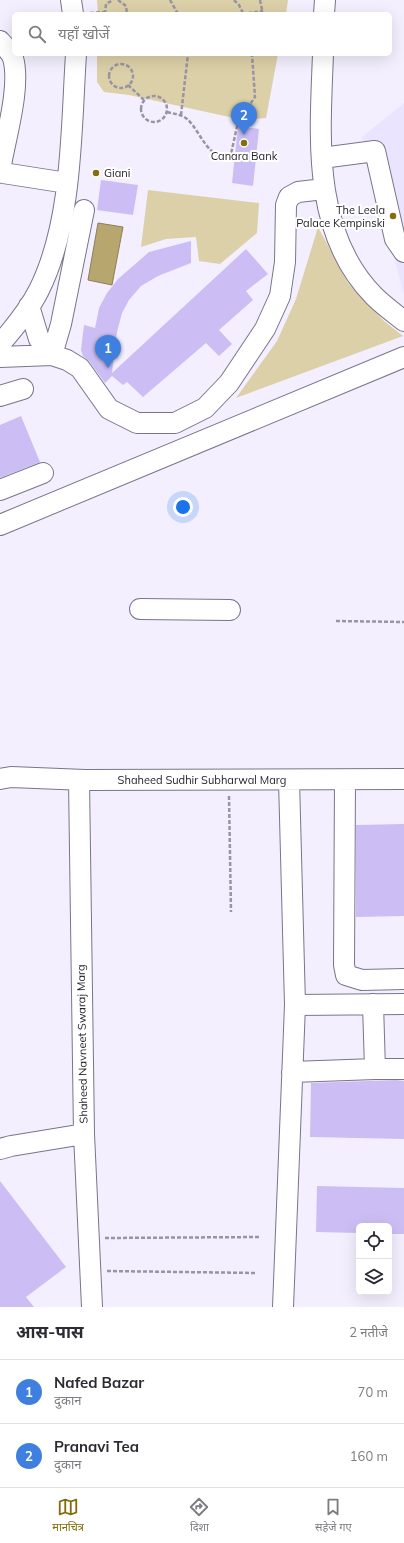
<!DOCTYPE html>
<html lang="hi">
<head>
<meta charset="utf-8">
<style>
	:root { --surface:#fff; --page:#f2f2f3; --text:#2b2b33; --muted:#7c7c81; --line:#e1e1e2; --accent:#846d0a }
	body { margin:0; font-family:Mulish,"Noto Sans Devanagari",sans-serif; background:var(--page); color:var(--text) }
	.controls { position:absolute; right:12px; bottom:12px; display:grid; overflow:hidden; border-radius:6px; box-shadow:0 4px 16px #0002 }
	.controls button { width:36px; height:36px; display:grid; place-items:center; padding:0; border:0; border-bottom:1px solid var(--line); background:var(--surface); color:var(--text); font:20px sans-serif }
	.you { position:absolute; left:183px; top:507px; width:14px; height:14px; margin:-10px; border:3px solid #fff; border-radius:50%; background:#1a73e8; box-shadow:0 0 0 6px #1a73e833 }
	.badge { display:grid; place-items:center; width:26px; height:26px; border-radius:50%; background:var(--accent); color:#fff; font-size:13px; font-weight:700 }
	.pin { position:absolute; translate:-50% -33px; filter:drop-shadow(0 1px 2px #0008) }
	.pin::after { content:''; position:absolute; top:21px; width:14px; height:12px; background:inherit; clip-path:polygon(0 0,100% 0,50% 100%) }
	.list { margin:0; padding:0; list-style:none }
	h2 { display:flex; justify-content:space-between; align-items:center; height:52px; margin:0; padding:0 16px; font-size:17px }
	h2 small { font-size:13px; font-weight:400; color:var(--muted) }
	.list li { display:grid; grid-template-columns:26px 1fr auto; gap:12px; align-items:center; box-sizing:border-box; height:64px; padding:0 16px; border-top:1px solid var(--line) }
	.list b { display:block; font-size:15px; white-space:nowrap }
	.list p { margin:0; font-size:13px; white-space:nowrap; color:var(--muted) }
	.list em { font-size:13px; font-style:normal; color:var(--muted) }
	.icon { flex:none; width:22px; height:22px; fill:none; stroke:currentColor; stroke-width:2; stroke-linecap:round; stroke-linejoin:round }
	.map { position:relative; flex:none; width:404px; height:1307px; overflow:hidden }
	.search { position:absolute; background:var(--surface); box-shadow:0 4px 16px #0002; left:12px; right:12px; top:12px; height:44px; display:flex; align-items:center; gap:10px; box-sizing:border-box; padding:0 14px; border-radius:6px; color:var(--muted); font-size:15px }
	.sheet { height:180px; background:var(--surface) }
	nav { display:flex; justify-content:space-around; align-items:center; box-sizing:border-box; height:56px; border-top:1px solid var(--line); background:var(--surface); font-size:11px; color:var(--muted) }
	nav a { display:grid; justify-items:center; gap:2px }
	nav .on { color:var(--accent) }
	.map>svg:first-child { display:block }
	.built { fill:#eae4fe }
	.green { fill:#dcd0a8 }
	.water { fill:#b7a66e; stroke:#8b7f5a }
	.building { fill:#ccbef4 }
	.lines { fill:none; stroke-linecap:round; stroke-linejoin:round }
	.minor-casing { stroke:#7a748a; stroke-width:22 }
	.path { stroke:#9894a1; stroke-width:2.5; stroke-dasharray:4 2; stroke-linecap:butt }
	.minor { stroke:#fff; stroke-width:20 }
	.poi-dot { fill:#846d0a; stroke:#fff; stroke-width:1.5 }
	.labels { text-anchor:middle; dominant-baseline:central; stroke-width:4; stroke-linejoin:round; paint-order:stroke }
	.poi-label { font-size:11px; fill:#25232c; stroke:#fff }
	.street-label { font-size:11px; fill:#25232c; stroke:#fff }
</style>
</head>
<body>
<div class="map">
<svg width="404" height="1307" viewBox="0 0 404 1307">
	<rect width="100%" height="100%" fill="#f3effe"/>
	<path class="built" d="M 404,103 L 404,295 L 362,137 Z"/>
	<path class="green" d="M 97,0 L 288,0 L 286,14 L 98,14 Z
		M 97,54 L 278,54 L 266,118 L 243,120 L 129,95 L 104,92 L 97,82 Z
		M 148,190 L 259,203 L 257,233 L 220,264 L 199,261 L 196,237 L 166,239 L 141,247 Z
		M 318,227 L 348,283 L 384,321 L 403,336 L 236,398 L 277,341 L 296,299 Z"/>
	<path class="water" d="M 98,223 L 123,227 L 112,285 L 88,280 Z"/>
	<path class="building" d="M 238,126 L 259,129 L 253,186 L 232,183 Z
		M 101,180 L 138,185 L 133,215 L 97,210 Z
		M 191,241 L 191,263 L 158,276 L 141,286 L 129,300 L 122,313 L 117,332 L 112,373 L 246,249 L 268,274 L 246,291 L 253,300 L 219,330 L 232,344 L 219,356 L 206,343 L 143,397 L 127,382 L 123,385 L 112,376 L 105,383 L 89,361 L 83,356 L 81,350 L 84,325 L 95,328 L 99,308 L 107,293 L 118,279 L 149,252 Z
		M 21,416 L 40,462 L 0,478 L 0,425 Z
		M 404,824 L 404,916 L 356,917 L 356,825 Z
		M 396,1080 L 404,1081 L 404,1139 L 310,1137 L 311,1083 Z
		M 0,1181 L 66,1267 L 26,1297 L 34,1307 L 0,1307 Z
		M 317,1186 L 404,1188 L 404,1234 L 389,1234 L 389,1226 L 359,1226 L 359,1233 L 316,1232 Z"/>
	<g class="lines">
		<defs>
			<path id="minor" d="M 71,0 L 73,14
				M 324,14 L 325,0
				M 0,41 C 4,46 11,52 13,58 C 21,86 6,136 1,165 L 3,173 L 67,183
				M 323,54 C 320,136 311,232 374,296 C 383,305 394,313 404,321
				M 322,158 L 375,151 L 395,239 L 404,252
				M 29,306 L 39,339 L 52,355
				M 0,344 C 15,327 29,310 39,290 C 73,222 71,129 76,54
				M 52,355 L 61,324 L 84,210
				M 0,357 L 52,355 L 67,360 L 80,368 L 109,409 L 137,423 L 175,423 L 205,408 L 229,383 L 265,329 L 280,296 L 285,262 L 286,205 L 289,197 L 298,192 L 324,189
				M 0,396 L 23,389
				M 0,490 L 43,473
				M 0,525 L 404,357
				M 140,609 L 230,610
				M 0,779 L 11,777 L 85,780 L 404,779
				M 79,780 L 84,1134 L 92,1307
				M 345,780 L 344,965 L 346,975 L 362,980 L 404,979
				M 295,1005 L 404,1004
				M 375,1069 L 404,1069
				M 292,1072 L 375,1069 L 373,1004
				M 0,1149 L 11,1146 L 84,1134
				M 283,1307 L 295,1005 L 289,780"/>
		</defs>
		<use href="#minor" class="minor-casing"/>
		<path class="path" d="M 118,0 L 126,6 L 127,14
			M 170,0 L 178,14
			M 234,0 L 239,5 L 243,13
			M 260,0 L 263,14
			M 90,13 L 104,12
			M 105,14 L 106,4 L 113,0
			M 242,14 L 263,11
			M109 76a12 12 0 1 1 24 0a12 12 0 1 1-24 0Z
			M 128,85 L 144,100
			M141 109a13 13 0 1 1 26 0a13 13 0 1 1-26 0Z
			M 167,112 C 174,114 181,114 187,119 C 201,131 209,164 231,154 L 238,122 L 255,97 L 252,54
			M 181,115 L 188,54
			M 336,621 L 404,622
			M 229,796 L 231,912
			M 105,1238 L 261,1237
			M 107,1271 L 256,1273"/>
		<use href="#minor" class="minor"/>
	</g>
	<g class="poi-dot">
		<circle cx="244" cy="143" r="4"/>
		<circle cx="96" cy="173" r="4"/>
		<circle cx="393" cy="216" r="4"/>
	</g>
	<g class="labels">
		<g class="poi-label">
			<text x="244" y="156">Canara Bank</text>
			<text x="104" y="173" text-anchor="start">Giani</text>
			<text x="385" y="210" text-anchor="end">The Leela<tspan x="385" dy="13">Palace Kempinski</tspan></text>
		</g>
		<g class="street-label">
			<text x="202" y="780">Shaheed Sudhir Subharwal Marg</text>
			<text transform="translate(82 1044) rotate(-91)">Shaheed Navneet Swaraj Marg</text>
		</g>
	</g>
</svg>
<div class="controls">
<button><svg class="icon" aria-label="locate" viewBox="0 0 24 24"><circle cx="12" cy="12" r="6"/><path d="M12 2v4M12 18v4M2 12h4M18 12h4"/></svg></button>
<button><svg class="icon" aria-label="layers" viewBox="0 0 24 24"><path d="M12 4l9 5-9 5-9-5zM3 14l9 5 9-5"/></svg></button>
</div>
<div class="you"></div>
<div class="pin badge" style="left:108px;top:368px;background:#3f7fe0">1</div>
<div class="pin badge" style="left:244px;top:135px;background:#3f7fe0">2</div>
<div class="search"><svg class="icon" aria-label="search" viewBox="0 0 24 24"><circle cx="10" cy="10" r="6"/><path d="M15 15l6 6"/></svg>यहाँ खोजें</div>
</div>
<section class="sheet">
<h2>आस-पास<small>2 नतीजे</small></h2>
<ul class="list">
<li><span class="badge" style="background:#3f7fe0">1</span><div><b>Nafed Bazar</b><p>दुकान</p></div><em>70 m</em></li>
<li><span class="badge" style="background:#3f7fe0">2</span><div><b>Pranavi Tea</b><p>दुकान</p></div><em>160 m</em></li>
</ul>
</section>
<nav>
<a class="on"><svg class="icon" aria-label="map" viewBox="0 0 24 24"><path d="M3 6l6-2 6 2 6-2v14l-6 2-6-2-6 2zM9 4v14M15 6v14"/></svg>मानचित्र</a>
<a><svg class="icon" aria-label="directions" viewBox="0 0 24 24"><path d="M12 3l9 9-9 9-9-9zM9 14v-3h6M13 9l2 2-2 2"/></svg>दिशा</a>
<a><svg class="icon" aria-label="saved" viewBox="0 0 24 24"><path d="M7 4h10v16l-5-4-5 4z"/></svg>सहेजे गए</a>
</nav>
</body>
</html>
